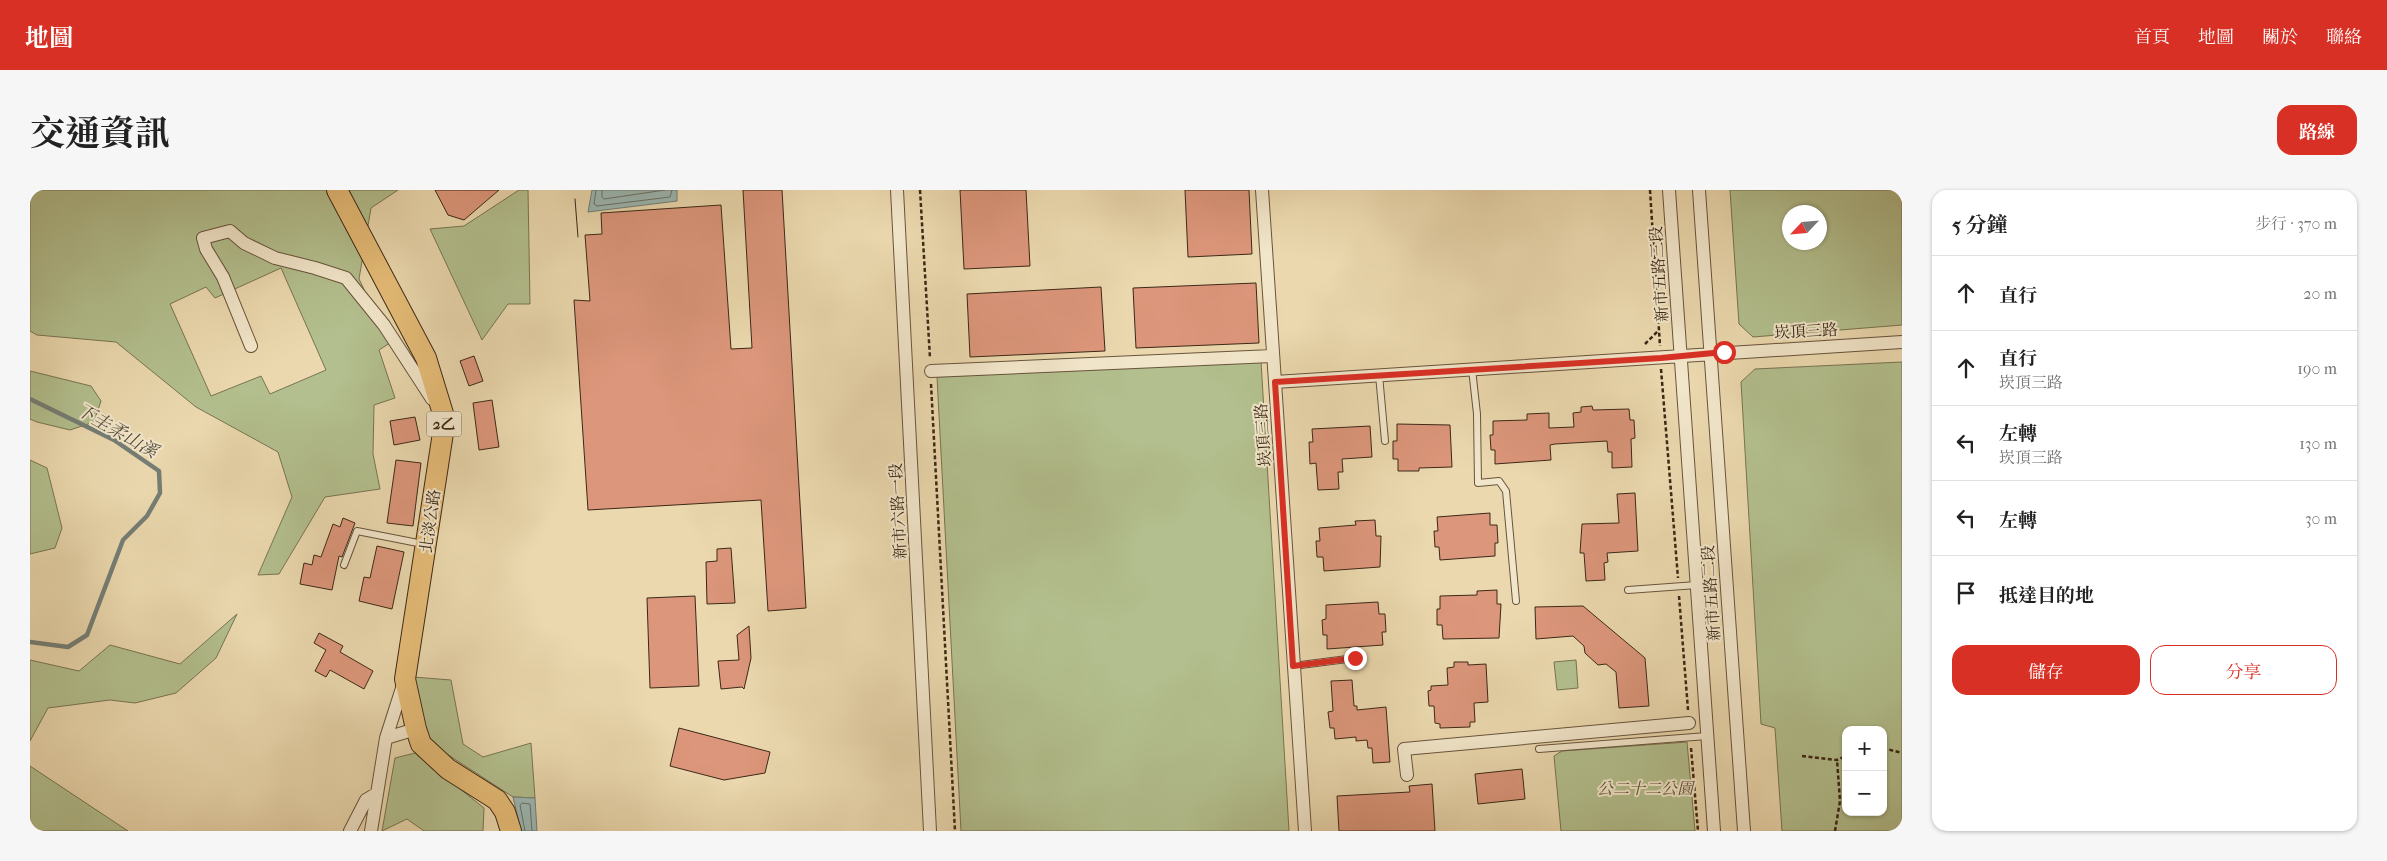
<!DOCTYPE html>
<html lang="zh-TW">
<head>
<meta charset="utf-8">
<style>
	:root { --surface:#fff; --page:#f6f6f6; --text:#222; --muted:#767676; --line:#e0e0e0; --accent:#d93025 }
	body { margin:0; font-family:"IM FELL French Canon","Noto Serif TC",serif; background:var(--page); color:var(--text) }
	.controls { position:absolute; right:15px; bottom:15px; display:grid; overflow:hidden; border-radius:10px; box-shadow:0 1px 4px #0004 }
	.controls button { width:45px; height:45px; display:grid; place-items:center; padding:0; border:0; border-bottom:1px solid var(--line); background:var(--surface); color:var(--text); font:25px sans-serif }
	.compass { position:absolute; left:1752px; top:15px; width:45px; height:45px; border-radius:50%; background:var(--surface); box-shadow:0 1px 4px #0004; rotate:244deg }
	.stop { position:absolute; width:15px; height:15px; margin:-11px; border:4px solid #d93025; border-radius:50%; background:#fff }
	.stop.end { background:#d93025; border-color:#fff; box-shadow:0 1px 5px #0008 }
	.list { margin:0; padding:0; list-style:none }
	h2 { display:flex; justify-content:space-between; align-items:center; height:65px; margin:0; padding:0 20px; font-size:21px }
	h2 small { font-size:16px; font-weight:400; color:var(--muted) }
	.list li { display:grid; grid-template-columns:32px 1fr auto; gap:15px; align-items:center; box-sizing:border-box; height:75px; padding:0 20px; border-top:1px solid var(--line) }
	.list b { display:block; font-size:19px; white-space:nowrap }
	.list p { margin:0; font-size:16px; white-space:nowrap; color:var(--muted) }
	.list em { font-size:16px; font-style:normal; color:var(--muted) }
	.actions { display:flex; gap:10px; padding:15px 20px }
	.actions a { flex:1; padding:11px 0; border:1px solid var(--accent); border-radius:15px; text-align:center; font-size:18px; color:var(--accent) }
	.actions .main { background:var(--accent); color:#fff }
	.icon { flex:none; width:28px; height:28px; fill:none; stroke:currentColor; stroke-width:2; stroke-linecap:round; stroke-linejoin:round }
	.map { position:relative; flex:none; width:1872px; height:641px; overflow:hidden; border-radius:15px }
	header { display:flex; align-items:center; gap:30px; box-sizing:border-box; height:70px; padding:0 25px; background:var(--accent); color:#fff }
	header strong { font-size:24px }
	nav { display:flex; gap:28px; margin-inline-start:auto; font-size:18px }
	.intro { display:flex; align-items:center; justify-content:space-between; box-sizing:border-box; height:120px; padding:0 30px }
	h1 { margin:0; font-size:35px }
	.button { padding:12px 22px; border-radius:15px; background:var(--accent); color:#fff; font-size:18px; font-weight:700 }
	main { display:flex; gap:30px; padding:0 30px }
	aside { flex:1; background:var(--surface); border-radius:15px; box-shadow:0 1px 4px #0004 }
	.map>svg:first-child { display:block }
	.green { fill:#b3bf8e; stroke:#787452; fill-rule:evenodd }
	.water { fill:#9bb8b4; stroke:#757e75 }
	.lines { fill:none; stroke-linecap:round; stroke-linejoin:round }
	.shore { stroke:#6c7065; stroke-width:1 }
	.stream { stroke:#757e75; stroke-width:4.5 }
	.building { fill:#dc967b; stroke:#3c2816 }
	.lane-casing { stroke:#68543c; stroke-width:8 }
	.street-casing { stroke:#68543c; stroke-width:14 }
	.primary-casing { stroke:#3c2816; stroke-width:22 }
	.path { stroke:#3c2816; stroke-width:2.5; stroke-dasharray:4 2.5; stroke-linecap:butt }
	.lane { stroke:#f2e6ca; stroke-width:6 }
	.street { stroke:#f2e6ca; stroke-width:12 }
	.primary { stroke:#e6bc77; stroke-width:20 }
	.tram { stroke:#3c2816; stroke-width:1 }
	.route { stroke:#d93025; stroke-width:6 }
	.labels { text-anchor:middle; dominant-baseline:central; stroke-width:4; stroke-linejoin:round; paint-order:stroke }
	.shield { fill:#f2e6ca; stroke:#73614c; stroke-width:1 }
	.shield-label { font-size:15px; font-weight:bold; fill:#3c2816 }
	.street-label { font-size:16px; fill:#3c2816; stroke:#f2e6ca }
	.park-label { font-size:16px; font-style:italic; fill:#5a4e34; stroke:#f2e6ca }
	.water-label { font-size:18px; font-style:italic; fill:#544c3e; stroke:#f2e6ca }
</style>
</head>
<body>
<header>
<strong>地圖</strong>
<nav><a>首頁</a><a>地圖</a><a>關於</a><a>聯絡</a></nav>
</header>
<div class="intro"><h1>交通資訊</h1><a class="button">路線</a></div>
<main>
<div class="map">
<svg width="1872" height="641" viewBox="0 0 1872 641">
	<rect width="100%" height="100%" fill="#ebd8ae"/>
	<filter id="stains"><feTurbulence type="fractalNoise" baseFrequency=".004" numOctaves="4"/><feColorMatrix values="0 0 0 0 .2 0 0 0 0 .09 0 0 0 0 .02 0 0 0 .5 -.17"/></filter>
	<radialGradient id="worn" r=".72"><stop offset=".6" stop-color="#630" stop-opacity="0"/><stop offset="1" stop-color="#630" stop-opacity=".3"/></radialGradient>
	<path class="green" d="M 0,0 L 368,0 L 341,18 L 329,89 L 360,153 L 349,160 L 365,208 L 344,215 L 343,264 L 350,299 L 295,307 L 249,384 L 228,385 L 262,307 L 248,262 L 166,217 L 86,152 L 7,145 L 0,141 ZM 251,78 L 296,180 L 240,204 L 231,186 L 181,206 L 140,114 L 176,97 L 185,108 Z
		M 489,0 L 498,0 L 500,114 L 478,114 L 452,150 L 400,39 L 434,36 Z
		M 1700,0 L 1872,0 L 1872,135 L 1723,147 L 1709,134 ZM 1760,22 L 1790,22 L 1790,52 L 1760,52 Z
		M 1231,171 L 1259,641 L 931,641 L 907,187 Z
		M 1872,172 L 1872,641 L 1752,641 L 1745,538 L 1731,534 L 1711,192 L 1725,179 ZM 1816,540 L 1853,540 L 1853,622 L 1816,622 Z
		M 0,181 L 61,196 L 71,211 L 64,232 L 40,240 L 7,232 L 0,229 Z
		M 0,270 L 17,278 L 32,338 L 25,358 L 0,364 Z
		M 207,424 L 186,468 L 146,503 L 105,513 L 80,510 L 18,518 L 0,551 L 0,470 L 49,481 L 80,455 L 150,474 Z
		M 1546,470 L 1548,498 L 1527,500 L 1524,472 Z
		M 383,487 L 421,490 L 433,554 L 453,567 L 501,553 L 505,608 L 483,607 L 406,557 L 392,539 Z
		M 1657,552 L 1665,641 L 1531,641 L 1524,566 L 1532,561 Z
		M 385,563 L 454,618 L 453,641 L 394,641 L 377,629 L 352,641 L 365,568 Z
		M 0,576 L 98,641 L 0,641 Z"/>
	<path class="water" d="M 562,0 L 647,0 L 647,11 L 558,22 Z
		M 483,607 L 505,608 L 507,641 L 491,641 Z"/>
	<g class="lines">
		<path class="shore" d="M 566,0 L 564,14 L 567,16 L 640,7 L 642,0
			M 572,0 L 572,7 L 574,9 L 635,0
			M 495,641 L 490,615 L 492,613 L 500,614 L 502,641"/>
		<path class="stream" d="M 0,209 L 84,250 L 129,281 L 130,303 L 117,326 L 93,350 L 57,445 L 38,457 L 0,452"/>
	</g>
	<path class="building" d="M 405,0 L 469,0 L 434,30 L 418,25 Z
		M 713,0 L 752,0 L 776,418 L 738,421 L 731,310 L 558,320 L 544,110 L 560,111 L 555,45 L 572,44 L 571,23 L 691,15 L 701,159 L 722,158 Z
		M 930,0 L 996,0 L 1000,76 L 934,79 Z
		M 1155,0 L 1219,0 L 1222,64 L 1158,67 Z
		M 1226,93 L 1229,153 L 1106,158 L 1103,98 Z
		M 1071,97 L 1075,161 L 940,167 L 937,104 Z
		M 444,166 L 453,191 L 439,196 L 430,171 Z
		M 462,210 L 469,257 L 449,260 L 443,213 Z
		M 1562,216 L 1563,220 L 1599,219 L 1600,230 L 1604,230 L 1605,248 L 1601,249 L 1602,277 L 1582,278 L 1582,262 L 1578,262 L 1577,251 L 1525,254 L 1520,255 L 1521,270 L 1465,274 L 1465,260 L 1461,260 L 1460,245 L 1463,245 L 1463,231 L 1497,230 L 1497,224 L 1519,223 L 1519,238 L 1544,237 L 1543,223 L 1551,222 L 1551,217 Z
		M 385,227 L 390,250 L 364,255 L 360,231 Z
		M 1367,234 L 1420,235 L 1422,277 L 1389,278 L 1389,281 L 1368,281 L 1368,269 L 1363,269 L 1363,251 L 1367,251 Z
		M 1340,236 L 1342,267 L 1312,269 L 1313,282 L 1308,282 L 1309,299 L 1288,300 L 1286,273 L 1280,274 L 1279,252 L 1283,252 L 1282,239 Z
		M 366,270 L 391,273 L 383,336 L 357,333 Z
		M 1605,303 L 1608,361 L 1577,363 L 1578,372 L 1574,373 L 1575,390 L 1556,391 L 1554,363 L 1550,363 L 1552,334 L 1589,333 L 1587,304 Z
		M 1460,323 L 1460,335 L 1467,335 L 1468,353 L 1465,353 L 1465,366 L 1410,370 L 1409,357 L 1405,357 L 1404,341 L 1408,341 L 1407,327 Z
		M 313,328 L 325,333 L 312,367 L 309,366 L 302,400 L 270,394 L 274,373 L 282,375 L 284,365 L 291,367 L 303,334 L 310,337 Z
		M 1345,330 L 1346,346 L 1351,346 L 1350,377 L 1294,381 L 1293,367 L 1287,367 L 1286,351 L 1290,351 L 1289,338 L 1326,335 L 1325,331 Z
		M 347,356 L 374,362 L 362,419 L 329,411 L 334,387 L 340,388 Z
		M 701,358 L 705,413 L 677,414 L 676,372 L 687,371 L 687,359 Z
		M 1467,400 L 1467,414 L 1471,414 L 1469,448 L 1413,449 L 1412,435 L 1407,435 L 1407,419 L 1410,419 L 1410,406 L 1447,405 L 1447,401 Z
		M 665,406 L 669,496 L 620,498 L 617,408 Z
		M 1348,412 L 1349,424 L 1355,424 L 1356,442 L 1352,442 L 1353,455 L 1297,459 L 1297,445 L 1293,445 L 1292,430 L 1296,429 L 1296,415 Z
		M 1553,416 L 1615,468 L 1619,516 L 1589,518 L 1586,482 L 1576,474 L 1568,475 L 1555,463 L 1554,456 L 1543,446 L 1506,449 L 1505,417 Z
		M 719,436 L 721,468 L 714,499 L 712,497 L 691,499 L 688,471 L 709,470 L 707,445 Z
		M 289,443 L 313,456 L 310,462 L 343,481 L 334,499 L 300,480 L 296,487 L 285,481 L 296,460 L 284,453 Z
		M 1424,472 L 1438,472 L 1438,475 L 1456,474 L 1458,512 L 1444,513 L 1445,532 L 1440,532 L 1440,537 L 1410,538 L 1410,534 L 1405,533 L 1404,516 L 1399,516 L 1398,501 L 1401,500 L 1401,496 L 1418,495 L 1417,478 L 1424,477 Z
		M 1322,490 L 1324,516 L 1327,516 L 1327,520 L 1356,517 L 1360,572 L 1343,573 L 1342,558 L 1338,558 L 1337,550 L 1326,551 L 1326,547 L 1305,549 L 1304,538 L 1300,538 L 1298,522 L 1303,521 L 1301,491 Z
		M 649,538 L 740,562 L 735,583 L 694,590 L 640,576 Z
		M 1492,579 L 1495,609 L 1448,614 L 1445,584 Z
		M 1402,594 L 1405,641 L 1309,641 L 1307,606 L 1380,602 L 1379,596 Z"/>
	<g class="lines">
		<defs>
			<path id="lane" d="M 1442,179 L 1447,224 L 1448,293 L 1469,291 L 1476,301 L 1486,411
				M 1349,185 L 1355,251
				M 314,375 L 327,341 L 393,354
				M 1598,400 L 1667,395
				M 1263,476 L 1325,468
				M 1509,559 L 1677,546"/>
			<path id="street" d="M 867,0 L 900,641
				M 1232,0 L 1245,192
				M 1639,0 L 1684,641
				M 1669,0 L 1714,641
				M 221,156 L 193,87 L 176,59 L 173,48 L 200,41 L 214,53 L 245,68 L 285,78 L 316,88 L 354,135 L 402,209
				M 901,181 L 1243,166
				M 356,548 L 386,539
				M 1377,585 L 1374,559 L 1659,533
				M 320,641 L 336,610 L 346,604
				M 341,641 L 356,548 L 374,492
				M 1275,641 L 1245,192 L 1872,152"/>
			<path id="primary" d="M 307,0 L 396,168 L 415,230 L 375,489 L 386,539 L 391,554 L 418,579 L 467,610 L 475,622 L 481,641"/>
		</defs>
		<use href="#lane" class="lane-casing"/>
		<use href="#street" class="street-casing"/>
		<use href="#primary" class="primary-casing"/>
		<path class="path" d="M 890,0 L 900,168
			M 1620,0 L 1630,156
			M 1615,154 L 1629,140
			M 1631,179 L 1648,388
			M 901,194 L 925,641
			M 1649,406 L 1658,520
			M 1661,558 L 1668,641
			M 1853,558 L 1872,563
			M 1772,566 L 1807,570 L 1816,566
			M 1805,641 L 1810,611 L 1807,570"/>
		<use href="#lane" class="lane"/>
		<use href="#street" class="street"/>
		<use href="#primary" class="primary"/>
		<path class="tram" d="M 545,9 L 548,47"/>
	</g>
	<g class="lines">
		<path class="route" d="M 1325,468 L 1263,476 L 1245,192 L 1631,168 L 1694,162"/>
	</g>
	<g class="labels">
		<rect class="shield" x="396.5" y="221.5" width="35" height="25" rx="4"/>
		<g class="shield-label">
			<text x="414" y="234">2乙</text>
		</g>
		<g class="street-label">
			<text transform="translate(1629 84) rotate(-94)">新市五路三段</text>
			<text transform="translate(1776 141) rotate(-3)">崁頂三路</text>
			<text transform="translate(1233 245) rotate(-94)">崁頂三路</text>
			<text transform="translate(868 321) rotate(-93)">新市六路一段</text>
			<text transform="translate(400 331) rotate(-82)">北淡公路</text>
			<text transform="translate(1681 403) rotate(-94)">新市五路二段</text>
		</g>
		<g class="park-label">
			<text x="1615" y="598">公二十二公園</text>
		</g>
		<g class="water-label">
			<text transform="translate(87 241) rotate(30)">下圭柔山溪</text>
		</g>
	</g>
	<rect width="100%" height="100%" filter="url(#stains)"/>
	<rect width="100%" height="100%" fill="url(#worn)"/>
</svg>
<div class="controls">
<button>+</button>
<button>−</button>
</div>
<svg class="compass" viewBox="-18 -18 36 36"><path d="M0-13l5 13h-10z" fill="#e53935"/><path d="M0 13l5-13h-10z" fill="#767676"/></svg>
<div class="stop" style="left:1694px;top:162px"></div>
<div class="stop end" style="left:1325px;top:468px"></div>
</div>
<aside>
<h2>5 分鐘<small>步行 · 370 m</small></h2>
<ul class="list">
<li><svg class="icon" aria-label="ahead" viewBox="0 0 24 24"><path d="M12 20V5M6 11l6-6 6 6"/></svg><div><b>直行</b></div><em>20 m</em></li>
<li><svg class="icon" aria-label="ahead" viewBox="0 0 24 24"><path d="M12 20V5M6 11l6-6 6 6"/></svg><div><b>直行</b><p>崁頂三路</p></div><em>190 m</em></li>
<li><svg class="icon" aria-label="left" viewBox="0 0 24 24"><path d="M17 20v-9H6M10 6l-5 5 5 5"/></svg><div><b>左轉</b><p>崁頂三路</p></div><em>130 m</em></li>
<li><svg class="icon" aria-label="left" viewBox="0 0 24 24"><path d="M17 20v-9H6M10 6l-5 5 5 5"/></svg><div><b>左轉</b></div><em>30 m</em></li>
<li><svg class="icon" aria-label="arrive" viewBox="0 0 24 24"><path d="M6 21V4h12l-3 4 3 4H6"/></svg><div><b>抵達目的地</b></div></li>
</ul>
<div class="actions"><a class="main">儲存</a><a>分享</a></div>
</aside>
</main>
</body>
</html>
